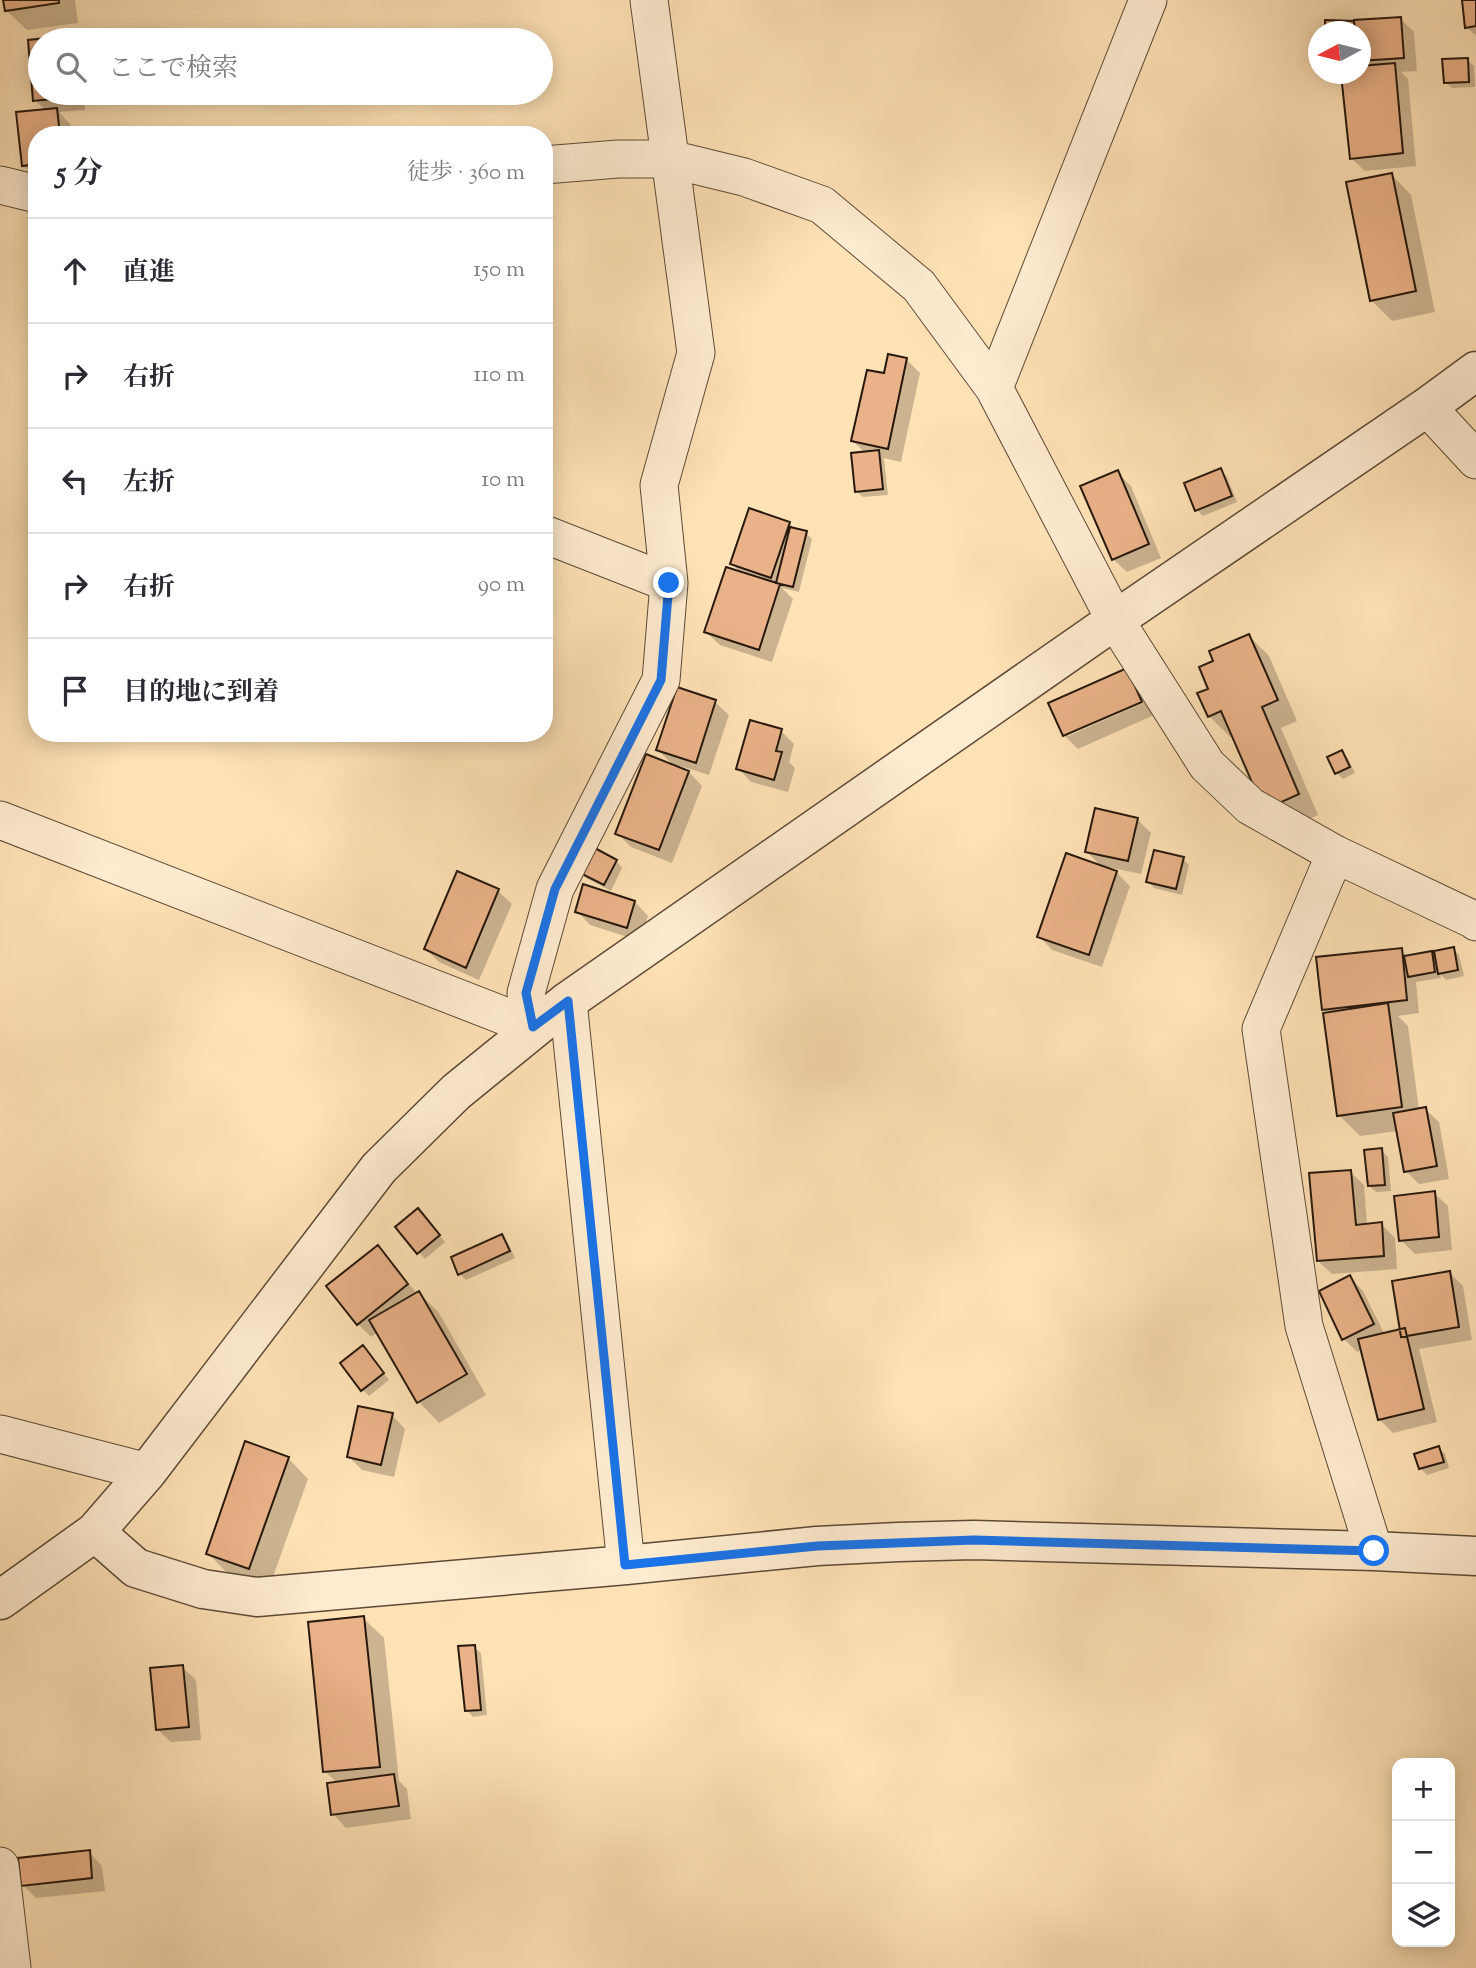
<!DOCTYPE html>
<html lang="ja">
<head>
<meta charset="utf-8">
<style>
	:root { --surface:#fff; --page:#f2f2f3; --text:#2b2b33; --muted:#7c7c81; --line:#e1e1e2 }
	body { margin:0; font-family:"Sorts Mill Goudy","Noto Serif JP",serif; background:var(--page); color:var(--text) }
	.controls { position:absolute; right:21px; bottom:21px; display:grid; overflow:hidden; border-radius:14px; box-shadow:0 4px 18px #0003 }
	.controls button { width:63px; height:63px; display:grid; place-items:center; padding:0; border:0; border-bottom:2px solid var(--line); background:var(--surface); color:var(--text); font:35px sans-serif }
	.compass { position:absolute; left:1308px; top:21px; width:63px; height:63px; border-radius:50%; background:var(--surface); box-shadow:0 4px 18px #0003; rotate:263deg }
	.stop { position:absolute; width:21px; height:21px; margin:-16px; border:5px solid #1a73e8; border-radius:50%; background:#fff }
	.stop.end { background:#1a73e8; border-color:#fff; box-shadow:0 2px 7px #0008 }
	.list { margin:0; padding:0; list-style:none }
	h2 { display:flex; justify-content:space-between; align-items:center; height:91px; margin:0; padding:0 28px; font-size:30px }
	h2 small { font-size:23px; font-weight:400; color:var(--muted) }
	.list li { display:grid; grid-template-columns:46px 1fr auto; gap:21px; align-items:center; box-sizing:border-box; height:105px; padding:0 28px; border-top:2px solid var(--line) }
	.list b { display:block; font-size:26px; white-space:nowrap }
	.list em { font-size:23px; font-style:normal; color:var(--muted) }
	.icon { flex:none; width:38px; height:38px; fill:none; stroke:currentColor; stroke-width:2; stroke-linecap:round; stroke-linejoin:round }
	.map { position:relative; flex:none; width:1476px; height:1968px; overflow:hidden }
	.search { position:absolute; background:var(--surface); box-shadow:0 4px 18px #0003; left:28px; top:28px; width:525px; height:77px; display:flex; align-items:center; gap:18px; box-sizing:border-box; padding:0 24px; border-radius:38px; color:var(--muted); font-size:26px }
	.panel { position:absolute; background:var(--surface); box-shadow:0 4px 18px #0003; left:28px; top:126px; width:525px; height:616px; border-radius:28px }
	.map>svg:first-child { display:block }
	.shadow { fill:#0003 }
	.building { fill:#eab288; stroke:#26180c; stroke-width:2 }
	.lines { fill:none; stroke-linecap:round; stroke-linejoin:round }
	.minor-casing { stroke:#5c4a36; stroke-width:39 }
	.tertiary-casing { stroke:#5c4a36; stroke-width:41 }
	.minor { stroke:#ffecd0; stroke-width:37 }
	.tertiary { stroke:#ffecd0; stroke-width:38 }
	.route { stroke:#1a73e8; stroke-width:9 }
</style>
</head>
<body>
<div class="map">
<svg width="1476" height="1968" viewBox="0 0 1476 1968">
	<rect width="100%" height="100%" fill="#ffe2b6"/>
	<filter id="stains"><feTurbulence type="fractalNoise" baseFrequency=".00286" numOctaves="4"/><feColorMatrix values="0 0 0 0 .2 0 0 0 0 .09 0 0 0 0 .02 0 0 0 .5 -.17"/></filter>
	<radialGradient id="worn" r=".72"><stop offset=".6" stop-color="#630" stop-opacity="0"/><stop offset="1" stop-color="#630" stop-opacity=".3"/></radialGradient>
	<path class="shadow" d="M 5,0 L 75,0 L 78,23 L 27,30 L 6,10 Z
		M 1464,0 L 1476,0 L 1476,36 L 1467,27 Z
		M 1401,19 L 1414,32 L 1417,71 L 1401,72 L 1408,79 L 1416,166 L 1365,171 L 1351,158 L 1343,74 L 1360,74 L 1366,68 L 1360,62 L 1360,32 L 1326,32 L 1327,22 L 1356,23 Z
		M 40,40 L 40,93 L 84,93 L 85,110 L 59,112 L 70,124 L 71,135 L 37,135 L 37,179 L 23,165 L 46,111 L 35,100 L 30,41 Z
		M 1467,60 L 1474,66 L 1475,87 L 1452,88 L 1445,82 Z
		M 1391,174 L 1411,195 L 1435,312 L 1392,321 L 1371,300 Z
		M 906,359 L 920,373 L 901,462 L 884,458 L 888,495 L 863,497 L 856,491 L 865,453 L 853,441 L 885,375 Z
		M 1221,470 L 1227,477 L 1237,502 L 1203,516 L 1197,510 Z
		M 1117,472 L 1131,486 L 1161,558 L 1127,572 L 1113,559 Z
		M 789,523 L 797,531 L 806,533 L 812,539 L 799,592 L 782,588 L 793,599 L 772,662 L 720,645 L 706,632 L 742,574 L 732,564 Z
		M 1249,636 L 1269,656 L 1297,721 L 1281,728 L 1318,815 L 1286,829 L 1233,735 L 1230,737 L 1209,716 L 1200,694 L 1211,690 L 1215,662 Z
		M 1127,671 L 1146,698 L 1068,732 L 1068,736 L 1148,701 L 1154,715 L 1078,749 L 1064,735 Z
		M 715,702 L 729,715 L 709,775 L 680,766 L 679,769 L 689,772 L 702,786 L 672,863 L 631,847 L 617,833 L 676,768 L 658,750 Z
		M 781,731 L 794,744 L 789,762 L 795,768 L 788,792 L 751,782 L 738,768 Z
		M 154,733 L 176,733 L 174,741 Z
		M 1342,752 L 1348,758 L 1355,773 L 1343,779 L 1337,773 Z
		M 1137,819 L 1151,833 L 1141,874 L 1108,867 L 1107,869 L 1116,872 L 1130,886 L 1102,967 L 1052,950 L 1039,936 L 1103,868 L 1087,852 Z
		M 1183,859 L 1189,865 L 1182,895 L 1154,888 L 1148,881 Z
		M 616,861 L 622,868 L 611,891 L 588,879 L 582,873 Z
		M 498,891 L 512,904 L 479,980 L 439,962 L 426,949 Z
		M 635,902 L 648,916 L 640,941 L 590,925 L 577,911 Z
		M 1453,949 L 1459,955 L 1464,976 L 1446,980 L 1440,974 L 1441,978 L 1416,982 L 1419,1013 L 1398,1016 L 1408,1026 L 1419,1110 L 1425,1109 L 1439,1122 L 1449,1179 L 1419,1184 L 1406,1171 L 1398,1131 L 1360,1136 L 1339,1115 L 1328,1014 L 1323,1009 L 1401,950 L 1408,957 L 1431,953 L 1437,959 Z
		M 1381,1150 L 1388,1157 L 1391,1191 L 1376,1192 L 1369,1186 Z
		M 1350,1172 L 1364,1185 L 1367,1225 L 1381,1224 L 1395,1238 L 1397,1269 L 1332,1274 L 1318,1261 Z
		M 1434,1193 L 1448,1206 L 1452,1250 L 1415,1254 L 1401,1240 Z
		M 424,1216 L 445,1242 L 425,1259 L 397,1227 Z
		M 501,1236 L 508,1243 L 515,1258 L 466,1280 L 460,1274 Z
		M 378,1248 L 391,1261 L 417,1294 L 419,1293 L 439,1313 L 486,1395 L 439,1423 L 419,1402 L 378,1332 L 371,1337 L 358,1324 Z
		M 1450,1273 L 1463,1286 L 1472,1340 L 1419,1349 L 1437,1422 L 1393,1433 L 1379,1419 L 1362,1350 L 1357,1352 L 1344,1339 L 1350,1277 L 1363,1291 L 1385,1335 L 1402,1331 Z
		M 369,1354 L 389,1380 L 369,1396 L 363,1390 Z
		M 392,1415 L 405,1429 L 394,1477 L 362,1470 L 349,1457 Z
		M 1438,1448 L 1445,1454 L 1449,1468 L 1427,1475 L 1420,1468 Z
		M 288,1458 L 308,1479 L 269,1588 L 228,1574 L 208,1553 Z
		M 363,1618 L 384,1638 L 399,1781 L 407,1789 L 411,1819 L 346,1828 L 333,1814 L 337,1783 L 325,1771 Z
		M 474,1647 L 481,1653 L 487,1715 L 473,1717 L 467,1710 Z
		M 182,1667 L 196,1680 L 201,1740 L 171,1742 L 157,1729 Z
		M 89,1852 L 102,1866 L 105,1891 L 36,1898 L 23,1885 Z"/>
	<path class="building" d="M 3,0 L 59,0 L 59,3 L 5,11 Z
		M 1462,0 L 1476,0 L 1476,26 L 1465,28 Z
		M 1401,17 L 1404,58 L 1360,61 L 1360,32 L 1355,32 L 1354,20 Z
		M 1325,20 L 1354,21 L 1354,32 L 1325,32 Z
		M 67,36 L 67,40 L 40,40 L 40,93 L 72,93 L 73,97 L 33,101 L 28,40 Z
		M 1468,58 L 1469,82 L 1444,83 L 1442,59 Z
		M 1395,63 L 1403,153 L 1350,159 L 1341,74 L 1360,74 L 1360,66 Z
		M 57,108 L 60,135 L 37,135 L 37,164 L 22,166 L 16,112 Z
		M 1392,173 L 1416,291 L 1370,301 L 1346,182 Z
		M 888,354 L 907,358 L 888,449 L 851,441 L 867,370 L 884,373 Z
		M 879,450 L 883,489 L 855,492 L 851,453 Z
		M 1221,468 L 1232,496 L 1195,511 L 1184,483 Z
		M 1118,470 L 1149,544 L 1112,560 L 1080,486 Z
		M 749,508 L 790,522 L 771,578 L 730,564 Z
		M 790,527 L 807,531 L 793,587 L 776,583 Z
		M 726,567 L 780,584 L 759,650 L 704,632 Z
		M 1249,634 L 1278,700 L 1262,707 L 1299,794 L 1264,810 L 1221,711 L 1208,717 L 1197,693 L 1208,689 L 1199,667 L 1213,661 L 1209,651 Z
		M 1127,668 L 1142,702 L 1063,736 L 1048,703 Z
		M 677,687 L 716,700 L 696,763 L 656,750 Z
		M 750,720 L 782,729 L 776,751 L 782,752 L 774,780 L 736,769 Z
		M 1342,750 L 1350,767 L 1335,774 L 1327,757 Z
		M 646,754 L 689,771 L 659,850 L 615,834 Z
		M 1095,808 L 1138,818 L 1128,861 L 1085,852 Z
		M 593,847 L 617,860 L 604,885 L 580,873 Z
		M 1154,850 L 1184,857 L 1176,889 L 1146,882 Z
		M 1066,853 L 1117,871 L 1089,955 L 1037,937 Z
		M 457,871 L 499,889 L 466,968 L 424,949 Z
		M 583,884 L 635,901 L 627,928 L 575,912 Z
		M 1454,947 L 1458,970 L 1438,974 L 1434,951 Z
		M 1402,948 L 1407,1000 L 1322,1010 L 1316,957 Z
		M 1432,951 L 1435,972 L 1408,977 L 1404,956 Z
		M 1388,1003 L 1402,1107 L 1337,1116 L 1323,1013 Z
		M 1426,1107 L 1437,1166 L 1404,1172 L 1393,1113 Z
		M 1382,1148 L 1385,1185 L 1368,1186 L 1364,1150 Z
		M 1351,1170 L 1356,1225 L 1382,1222 L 1384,1256 L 1317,1261 L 1309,1173 Z
		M 1435,1191 L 1439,1237 L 1399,1241 L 1394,1196 Z
		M 418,1208 L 440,1235 L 417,1254 L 395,1227 Z
		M 502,1234 L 510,1251 L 458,1275 L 451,1257 Z
		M 378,1245 L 408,1284 L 357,1325 L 326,1286 Z
		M 1450,1271 L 1459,1327 L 1401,1337 L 1392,1281 Z
		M 1350,1275 L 1374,1324 L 1342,1340 L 1319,1291 Z
		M 419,1291 L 467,1374 L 417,1403 L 369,1320 Z
		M 1405,1328 L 1424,1409 L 1378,1420 L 1358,1339 Z
		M 363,1345 L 384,1373 L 361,1391 L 340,1363 Z
		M 358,1406 L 393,1413 L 381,1465 L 347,1457 Z
		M 245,1441 L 289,1457 L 249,1569 L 206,1554 Z
		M 1439,1446 L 1444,1462 L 1419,1469 L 1414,1454 Z
		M 364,1616 L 380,1767 L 323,1772 L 308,1622 Z
		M 475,1645 L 481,1710 L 465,1711 L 458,1646 Z
		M 183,1665 L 189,1727 L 156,1730 L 150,1668 Z
		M 394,1774 L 399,1806 L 331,1815 L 327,1783 Z
		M 90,1850 L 92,1878 L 21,1886 L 18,1858 Z"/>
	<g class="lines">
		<defs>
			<path id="minor" d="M 544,165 L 618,159 L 670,159 L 744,177 L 822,205 L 919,286 L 994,388 L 1115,620 L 1207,765 L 1250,806 L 1335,854 L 1474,920 L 1476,922
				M 0,185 L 37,194
				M 994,388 L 1148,0
				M 1427,407 L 1476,460
				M 544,534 L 669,583
				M 0,820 L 533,1027
				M 1335,854 L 1261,1029 L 1304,1326 L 1374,1551
				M 568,1001 L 626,1565
				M 533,1027 L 526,993 L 555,889 L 661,680 L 669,583 L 659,485 L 696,353 L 649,0
				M 0,1434 L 147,1472
				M 0,1866 L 12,1968"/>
			<path id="tertiary" d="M 95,1532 L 136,1568 L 203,1589 L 257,1597 L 626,1565 L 817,1546 L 898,1542 L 974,1540 L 1374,1551 L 1476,1556
				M 0,1600 L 95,1532 L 147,1472 L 379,1168 L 456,1092 L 568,1001 L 1115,620 L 1427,407 L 1476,371"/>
		</defs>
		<use href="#minor" class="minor-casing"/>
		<use href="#tertiary" class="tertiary-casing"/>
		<use href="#minor" class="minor"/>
		<use href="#tertiary" class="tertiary"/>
	</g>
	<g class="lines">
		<path class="route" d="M 669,583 L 661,680 L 555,889 L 526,993 L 533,1027 L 568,1001 L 625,1565 L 817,1546 L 974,1540 L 1374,1551"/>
	</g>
	<rect width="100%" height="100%" filter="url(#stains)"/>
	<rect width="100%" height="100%" fill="url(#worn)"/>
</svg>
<div class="controls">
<button>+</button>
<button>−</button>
<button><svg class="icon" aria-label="layers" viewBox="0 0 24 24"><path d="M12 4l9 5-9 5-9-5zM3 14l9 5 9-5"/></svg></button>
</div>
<svg class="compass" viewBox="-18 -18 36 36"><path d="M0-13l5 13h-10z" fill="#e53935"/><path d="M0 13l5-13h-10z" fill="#7c7c81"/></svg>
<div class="stop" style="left:1374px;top:1551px"></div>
<div class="stop end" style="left:669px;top:583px"></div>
<div class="search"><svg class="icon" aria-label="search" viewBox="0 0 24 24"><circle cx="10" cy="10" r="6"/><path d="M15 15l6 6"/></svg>ここで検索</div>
<section class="panel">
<h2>5 分<small>徒歩 · 360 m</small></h2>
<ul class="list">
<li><svg class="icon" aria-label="ahead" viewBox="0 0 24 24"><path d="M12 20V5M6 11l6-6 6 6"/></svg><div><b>直進</b></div><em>150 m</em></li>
<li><svg class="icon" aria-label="right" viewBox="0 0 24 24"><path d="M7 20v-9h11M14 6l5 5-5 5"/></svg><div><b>右折</b></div><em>110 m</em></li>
<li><svg class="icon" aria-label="left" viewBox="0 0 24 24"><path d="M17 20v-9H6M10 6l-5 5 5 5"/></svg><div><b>左折</b></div><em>10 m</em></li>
<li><svg class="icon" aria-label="right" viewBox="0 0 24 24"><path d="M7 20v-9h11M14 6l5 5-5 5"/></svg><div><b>右折</b></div><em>90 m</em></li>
<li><svg class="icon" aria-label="arrive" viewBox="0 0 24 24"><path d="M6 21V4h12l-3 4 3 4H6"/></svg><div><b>目的地に到着</b></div></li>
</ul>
</section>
</div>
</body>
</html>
